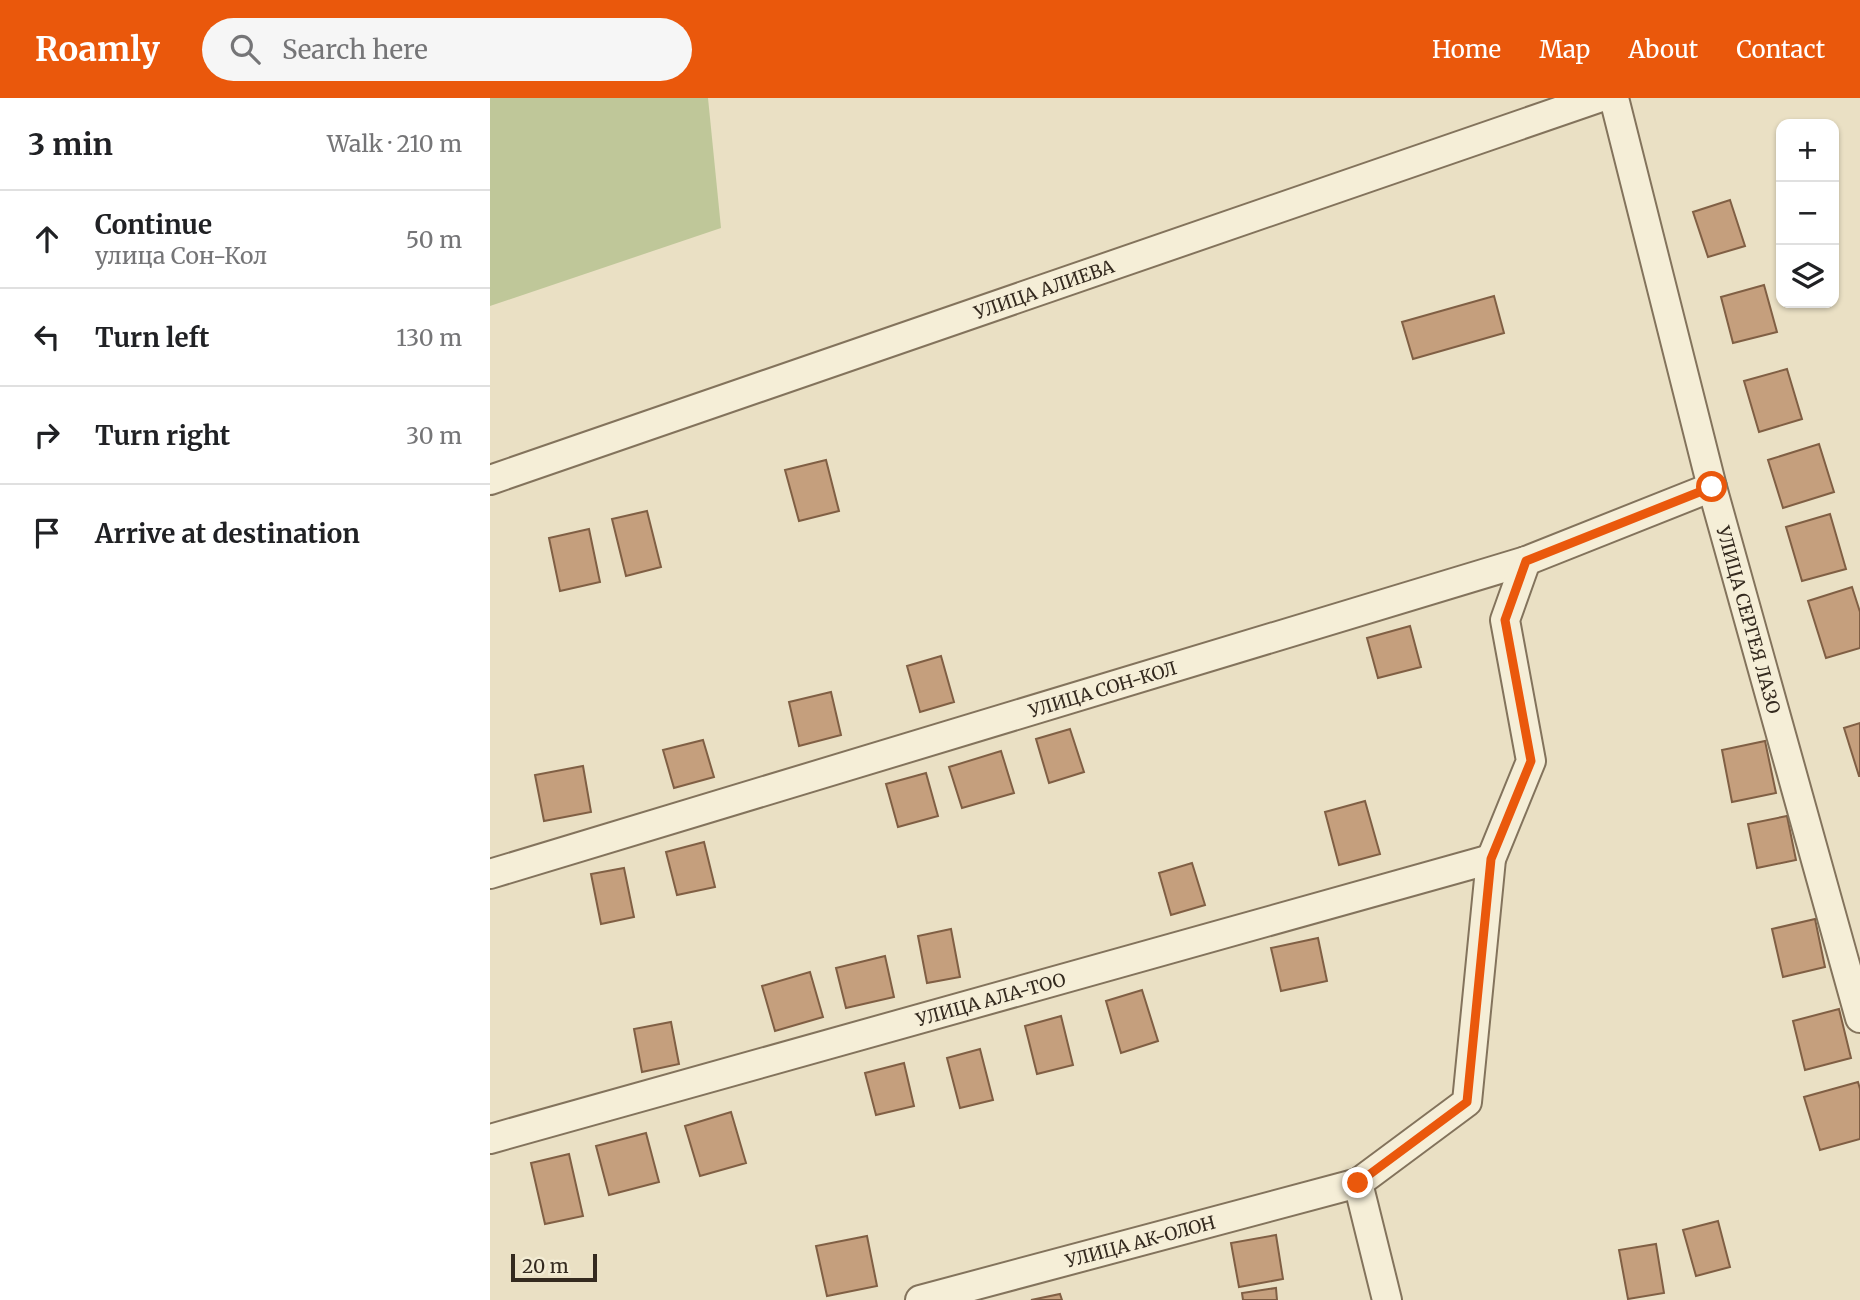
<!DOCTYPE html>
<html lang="en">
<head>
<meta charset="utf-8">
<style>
	:root { --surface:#fff; --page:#f6f6f6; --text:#202124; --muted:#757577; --line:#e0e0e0; --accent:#ea580c }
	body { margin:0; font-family:Merriweather,serif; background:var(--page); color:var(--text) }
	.controls { position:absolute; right:21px; top:21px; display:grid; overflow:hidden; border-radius:14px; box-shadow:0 2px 5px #0004 }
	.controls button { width:63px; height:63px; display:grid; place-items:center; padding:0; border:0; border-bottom:2px solid var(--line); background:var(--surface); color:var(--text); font:35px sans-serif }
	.scale { position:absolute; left:21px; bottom:18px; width:86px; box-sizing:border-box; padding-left:7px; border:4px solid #342a1f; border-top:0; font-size:19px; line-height:24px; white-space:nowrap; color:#342a1f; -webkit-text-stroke:5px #f2ebd3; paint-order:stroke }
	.stop { position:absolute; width:21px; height:21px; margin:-16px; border:5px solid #ea580c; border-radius:50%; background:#fff }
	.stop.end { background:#ea580c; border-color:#fff; box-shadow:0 2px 7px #0008 }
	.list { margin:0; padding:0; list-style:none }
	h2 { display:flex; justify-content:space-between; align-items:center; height:91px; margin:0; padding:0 28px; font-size:30px }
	h2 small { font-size:23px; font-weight:400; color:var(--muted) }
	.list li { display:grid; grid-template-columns:46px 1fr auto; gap:21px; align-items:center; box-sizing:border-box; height:98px; padding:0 28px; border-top:2px solid var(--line) }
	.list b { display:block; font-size:26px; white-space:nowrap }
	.list p { margin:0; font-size:23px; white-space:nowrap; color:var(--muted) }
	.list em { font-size:23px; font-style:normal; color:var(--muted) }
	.icon { flex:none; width:38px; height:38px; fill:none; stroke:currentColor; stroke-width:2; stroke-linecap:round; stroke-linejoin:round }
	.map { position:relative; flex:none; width:1370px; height:1202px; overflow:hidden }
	header { display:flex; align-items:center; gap:42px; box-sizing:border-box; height:98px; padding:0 35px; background:var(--accent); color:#fff }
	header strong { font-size:33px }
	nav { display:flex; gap:38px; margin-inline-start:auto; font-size:24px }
	.search { width:490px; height:63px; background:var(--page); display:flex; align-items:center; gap:18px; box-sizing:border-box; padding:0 24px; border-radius:38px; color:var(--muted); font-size:26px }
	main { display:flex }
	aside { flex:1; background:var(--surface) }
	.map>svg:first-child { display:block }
	.green { fill:#bfc799 }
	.building { fill:#c59f7d; stroke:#805f44; stroke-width:2 }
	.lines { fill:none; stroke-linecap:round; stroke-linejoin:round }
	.minor-casing { stroke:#83735c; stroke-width:32 }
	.minor { stroke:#f5eed7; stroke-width:28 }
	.route { stroke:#ea580c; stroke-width:9 }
	.labels { text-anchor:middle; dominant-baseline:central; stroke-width:5; stroke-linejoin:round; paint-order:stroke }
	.street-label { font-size:18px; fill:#342a1f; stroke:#f2ebd3 }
</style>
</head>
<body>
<header>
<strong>Roamly</strong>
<div class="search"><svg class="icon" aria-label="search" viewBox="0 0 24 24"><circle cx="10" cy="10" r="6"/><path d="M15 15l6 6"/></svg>Search here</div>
<nav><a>Home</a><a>Map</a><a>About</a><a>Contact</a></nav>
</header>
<main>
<aside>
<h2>3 min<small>Walk · 210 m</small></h2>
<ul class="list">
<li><svg class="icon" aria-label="ahead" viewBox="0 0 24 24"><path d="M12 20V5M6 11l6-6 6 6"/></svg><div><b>Continue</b><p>улица Сон-Кол</p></div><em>50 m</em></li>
<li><svg class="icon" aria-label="left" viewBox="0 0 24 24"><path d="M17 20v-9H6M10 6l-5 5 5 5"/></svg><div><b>Turn left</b></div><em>130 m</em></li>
<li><svg class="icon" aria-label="right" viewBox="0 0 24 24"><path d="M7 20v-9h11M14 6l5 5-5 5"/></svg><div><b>Turn right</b></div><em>30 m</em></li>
<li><svg class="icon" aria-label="arrive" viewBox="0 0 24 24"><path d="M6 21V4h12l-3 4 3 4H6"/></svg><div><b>Arrive at destination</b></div></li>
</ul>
</aside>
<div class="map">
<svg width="1370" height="1202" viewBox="0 0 1370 1202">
	<rect width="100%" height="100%" fill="#eae0c4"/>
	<path class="green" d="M 0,0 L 218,0 L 231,130 L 0,208 Z"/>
	<path class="building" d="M 1240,102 L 1255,148 L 1218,159 L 1203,114 Z
		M 1274,187 L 1287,234 L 1243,245 L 1231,199 Z
		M 1004,198 L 1014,235 L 923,261 L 912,224 Z
		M 1297,271 L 1312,321 L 1269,334 L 1254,283 Z
		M 1329,346 L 1344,394 L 1293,410 L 1278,362 Z
		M 336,362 L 349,413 L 309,423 L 295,372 Z
		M 157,413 L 171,469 L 136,478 L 122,421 Z
		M 1340,416 L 1356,471 L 1312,483 L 1296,429 Z
		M 99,431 L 110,484 L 70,493 L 59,440 Z
		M 1362,489 L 1370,514 L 1370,550 L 1336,560 L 1318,503 Z
		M 920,528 L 931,569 L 888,580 L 877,540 Z
		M 451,558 L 464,604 L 430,614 L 417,568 Z
		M 341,594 L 351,637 L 309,648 L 299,604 Z
		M 1370,625 L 1370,678 L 1369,678 L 1354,630 Z
		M 580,631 L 594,674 L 559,685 L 546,641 Z
		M 213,642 L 224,679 L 184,690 L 173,652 Z
		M 1275,643 L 1286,695 L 1242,704 L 1232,652 Z
		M 511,653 L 524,695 L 472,710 L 459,669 Z
		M 93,668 L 101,714 L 54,723 L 45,677 Z
		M 436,675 L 448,718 L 408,729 L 396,686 Z
		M 875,703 L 890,756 L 849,767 L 835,714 Z
		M 1297,718 L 1306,762 L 1267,770 L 1258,726 Z
		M 214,744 L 225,789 L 187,797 L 176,754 Z
		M 702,765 L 715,807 L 681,817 L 669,775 Z
		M 134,770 L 144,819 L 111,826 L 101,776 Z
		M 1325,821 L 1335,869 L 1293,879 L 1282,831 Z
		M 461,831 L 470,879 L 437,885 L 428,838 Z
		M 828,840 L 837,883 L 791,893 L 781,850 Z
		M 395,858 L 404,899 L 356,910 L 346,870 Z
		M 320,874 L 333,919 L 285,933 L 272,888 Z
		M 652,892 L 668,943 L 631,955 L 616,903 Z
		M 1349,911 L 1361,960 L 1315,972 L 1303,923 Z
		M 571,918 L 583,967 L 547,976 L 535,928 Z
		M 181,924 L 189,966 L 152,974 L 144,931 Z
		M 490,951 L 503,1002 L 470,1010 L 457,960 Z
		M 414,965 L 424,1008 L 386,1017 L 375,975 Z
		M 1368,984 L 1370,991 L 1370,1041 L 1330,1052 L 1314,999 Z
		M 241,1014 L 256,1065 L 210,1078 L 195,1028 Z
		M 156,1035 L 169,1084 L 119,1097 L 106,1048 Z
		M 79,1056 L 93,1118 L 55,1126 L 41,1065 Z
		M 1228,1123 L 1240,1169 L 1206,1178 L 1193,1132 Z
		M 786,1137 L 793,1181 L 749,1189 L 741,1145 Z
		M 377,1138 L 387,1188 L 337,1198 L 326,1148 Z
		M 1166,1146 L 1174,1195 L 1138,1201 L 1129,1152 Z
		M 786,1190 L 787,1202 L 753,1202 L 752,1195 Z
		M 570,1196 L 572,1202 L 541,1202 Z"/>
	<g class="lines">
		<defs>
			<g id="minor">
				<path id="s1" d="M 1124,0 L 1222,389 L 1370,920"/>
				<path id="s2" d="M 0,382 L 1108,0"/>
				<path id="s3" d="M 0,776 L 1036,463 L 1222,389"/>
				<path id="s4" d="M 0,1041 L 1001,761"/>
				<path id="s5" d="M 430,1202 L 868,1085"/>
				<path d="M 897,1202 L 868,1085 L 977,1004 L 1001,761 L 1041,663 L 1015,522 L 1036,463"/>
			</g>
		</defs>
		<use href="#minor" class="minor-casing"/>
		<use href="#minor" class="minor"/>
	</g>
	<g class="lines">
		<path class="route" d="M 868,1085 L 977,1004 L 1001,761 L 1041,663 L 1015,522 L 1036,463 L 1222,389"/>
	</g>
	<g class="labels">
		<g class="street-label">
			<text stroke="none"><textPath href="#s2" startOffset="586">УЛИЦА АЛИЕВА</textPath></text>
			<text stroke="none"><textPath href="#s1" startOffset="539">УЛИЦА СЕРГЕЯ ЛАЗО</textPath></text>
			<text stroke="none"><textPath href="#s3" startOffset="640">УЛИЦА СОН-КОЛ</textPath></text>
			<text stroke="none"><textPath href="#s4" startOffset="520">УЛИЦА АЛА-ТОО</textPath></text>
			<text stroke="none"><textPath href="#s5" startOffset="228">УЛИЦА АК-ОЛОН</textPath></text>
		</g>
	</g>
</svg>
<div class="controls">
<button>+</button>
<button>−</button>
<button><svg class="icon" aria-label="layers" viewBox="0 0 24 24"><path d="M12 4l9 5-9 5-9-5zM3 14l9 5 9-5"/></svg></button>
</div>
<div class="scale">20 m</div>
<div class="stop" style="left:1222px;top:389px"></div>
<div class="stop end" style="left:868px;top:1085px"></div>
</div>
</main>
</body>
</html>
